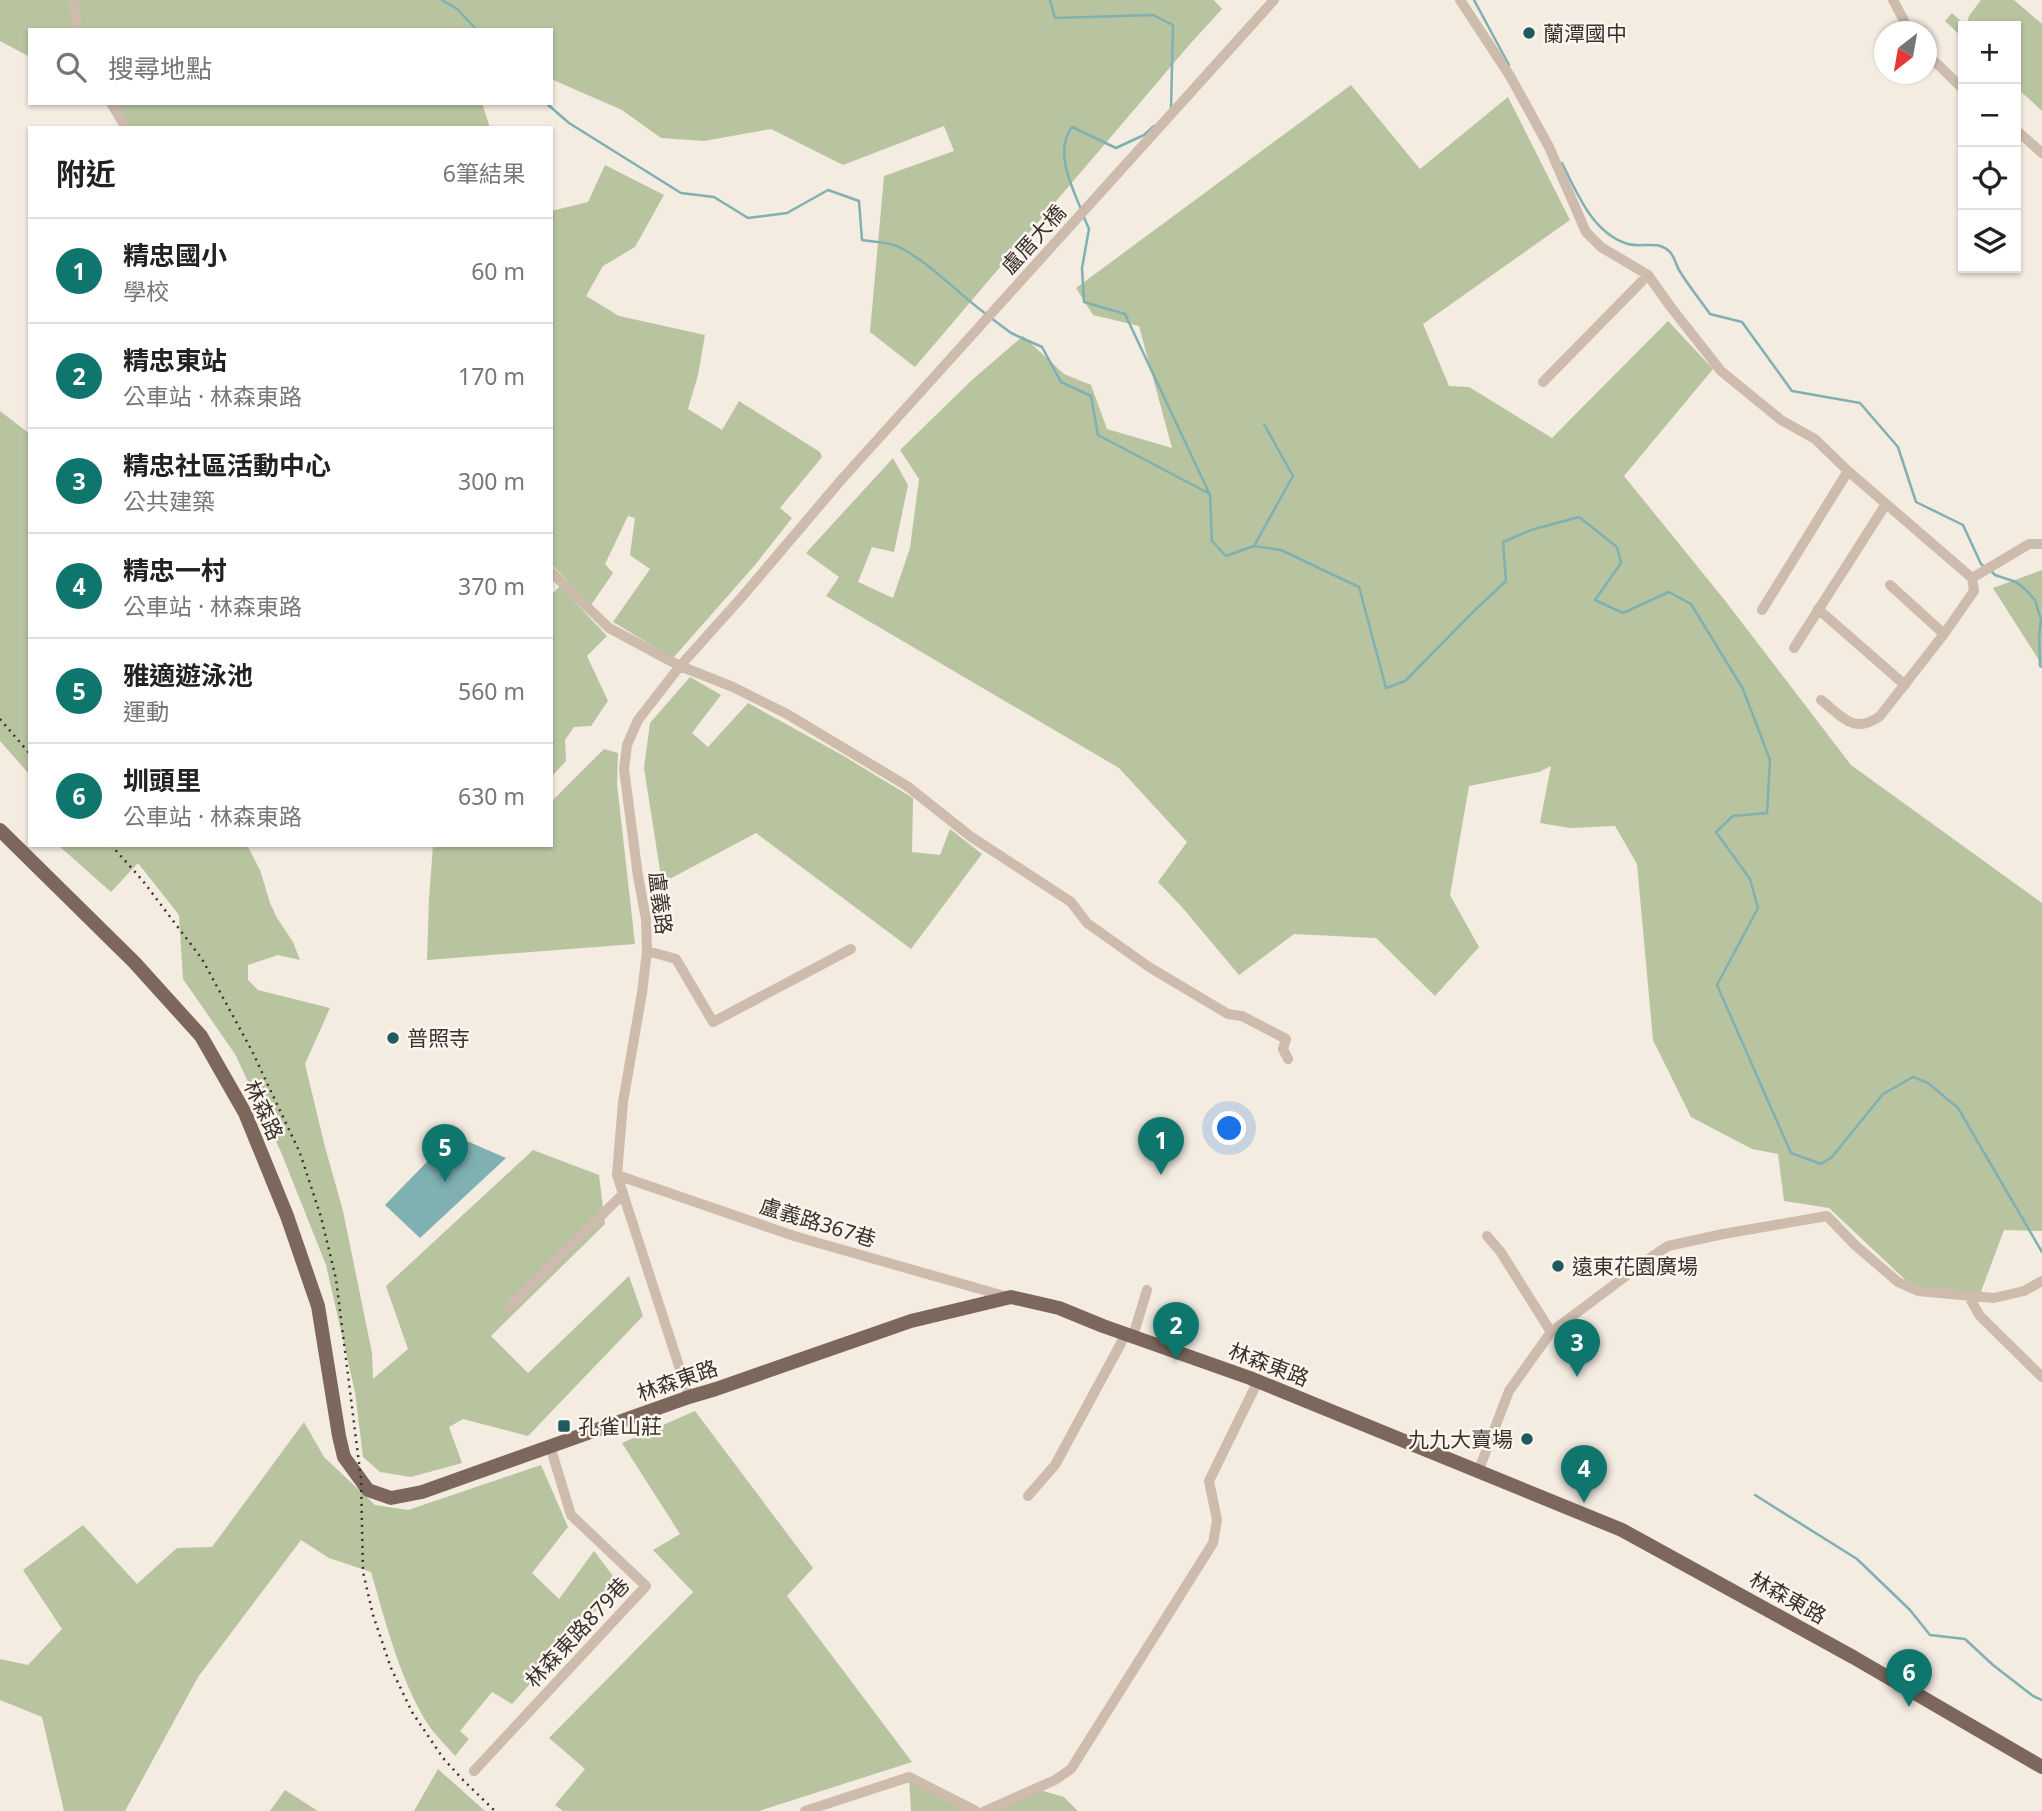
<!DOCTYPE html>
<html lang="zh-TW">
<head>
<meta charset="utf-8">
<style>
	:root { --surface:#fff; --page:#f2f2f2; --text:#222; --muted:#767676; --line:#e0e0e0; --accent:#0f766e }
	body { margin:0; font-family:"Noto Sans","Noto Sans TC",sans-serif; background:var(--page); color:var(--text) }
	.controls { position:absolute; right:21px; top:21px; display:grid; overflow:hidden; border-radius:0px; box-shadow:0 2px 5px #0004 }
	.controls button { width:63px; height:63px; display:grid; place-items:center; padding:0; border:0; border-bottom:2px solid var(--line); background:var(--surface); color:var(--text); font:35px sans-serif }
	.compass { position:absolute; left:1874px; top:21px; width:63px; height:63px; border-radius:50%; background:var(--surface); box-shadow:0 2px 5px #0004; rotate:211deg }
	.you { position:absolute; left:1230px; top:1129px; width:24px; height:24px; margin:-18px; border:5px solid #fff; border-radius:50%; background:#1a73e8; box-shadow:0 0 0 10px #1a73e833 }
	.badge { display:grid; place-items:center; width:46px; height:46px; border-radius:50%; background:var(--accent); color:#fff; font-size:23px; font-weight:700 }
	.pin { position:absolute; translate:-50% -58px; filter:drop-shadow(0 2px 4px #0008) }
	.pin::after { content:''; position:absolute; top:37px; width:24px; height:21px; background:inherit; clip-path:polygon(0 0,100% 0,50% 100%) }
	.list { margin:0; padding:0; list-style:none }
	h2 { display:flex; justify-content:space-between; align-items:center; height:91px; margin:0; padding:0 28px; font-size:30px }
	h2 small { font-size:23px; font-weight:400; color:var(--muted) }
	.list li { display:grid; grid-template-columns:46px 1fr auto; gap:21px; align-items:center; box-sizing:border-box; height:105px; padding:0 28px; border-top:2px solid var(--line) }
	.list b { display:block; font-size:26px; white-space:nowrap }
	.list p { margin:0; font-size:23px; white-space:nowrap; color:var(--muted) }
	.list em { font-size:23px; font-style:normal; color:var(--muted) }
	.icon { flex:none; width:38px; height:38px; fill:none; stroke:currentColor; stroke-width:2; stroke-linecap:round; stroke-linejoin:round }
	.map { position:relative; flex:none; width:2042px; height:1811px; overflow:hidden }
	.search { position:absolute; background:var(--surface); box-shadow:0 2px 5px #0004; left:28px; top:28px; width:525px; height:77px; display:flex; align-items:center; gap:18px; box-sizing:border-box; padding:0 24px; border-radius:0px; color:var(--muted); font-size:26px }
	.panel { position:absolute; background:var(--surface); box-shadow:0 2px 5px #0004; left:28px; top:126px; width:525px; height:721px; border-radius:0px }
	.map>svg:first-child { display:block }
	.green { fill:#b8c4a0 }
	.water { fill:#7fb0b2 }
	.lines { fill:none; stroke-linecap:round; stroke-linejoin:round }
	.stream { stroke:#7fb0b2; stroke-width:2.5 }
	.minor { stroke:#cdbbac; stroke-width:10 }
	.major { stroke:#7d675c; stroke-width:14 }
	.rail { stroke:#3b302b; stroke-width:2.5; stroke-dasharray:2 5; stroke-linecap:butt }
	.poi-dot { fill:#1f5a5e; stroke:#fbf5ee; stroke-width:2.5 }
	.labels { text-anchor:middle; dominant-baseline:central; stroke-width:5; stroke-linejoin:round; paint-order:stroke }
	.poi-label { font-size:21px; fill:#3b302b; stroke:#fbf5ee; text-anchor:start }
	.street-label { font-size:21px; fill:#3b302b; stroke:#fbf5ee }
</style>
</head>
<body>
<div class="map">
<svg width="2042" height="1811" viewBox="0 0 2042 1811">
	<rect width="100%" height="100%" fill="#f4ebe1"/>
	<path class="green" d="M 0,0 L 1214,0 L 1222,9 L 1190,44 L 915,367 L 870,332 L 884,176 L 954,151 L 944,126 L 843,165 L 771,129 L 704,141 L 661,138 L 622,110 L 551,79 L 551,30 L 30,30 L 30,57 L 0,41 Z
		M 1981,0 L 2014,0 L 2042,24 L 2042,111 L 2016,87 L 2016,26 L 1963,26 L 1963,38 L 1945,21 L 1952,13 L 1966,26 L 1969,16 Z
		M 1351,85 L 1420,169 L 1508,97 L 1570,220 L 1423,324 L 1449,386 L 1469,387 L 1552,438 L 1668,321 L 1713,369 L 1624,476 L 1723,598 L 1851,765 L 2042,903 L 2042,1231 L 2004,1230 L 1979,1297 L 1913,1287 L 1829,1208 L 1784,1201 L 1778,1154 L 1752,1149 L 1691,1117 L 1653,1040 L 1637,864 L 1615,826 L 1570,828 L 1540,823 L 1551,766 L 1539,772 L 1469,786 L 1450,895 L 1479,947 L 1435,996 L 1376,938 L 1294,934 L 1239,975 L 1181,906 L 1158,882 L 1187,842 L 1119,768 L 826,596 L 839,577 L 806,553 L 893,458 L 908,485 L 894,552 L 872,547 L 858,582 L 893,598 L 910,548 L 919,479 L 900,450 L 972,380 L 1023,336 L 1064,374 L 1091,385 L 1107,429 L 1172,448 L 1139,326 L 1093,315 L 1076,288 Z
		M 115,103 L 482,103 L 490,128 L 131,128 Z
		M 605,165 L 664,195 L 635,247 L 603,266 L 586,296 L 619,316 L 705,335 L 698,375 L 688,409 L 722,430 L 739,401 L 820,452 L 822,457 L 780,508 L 792,518 L 755,565 L 673,658 L 613,622 L 650,569 L 630,555 L 635,518 L 628,516 L 605,564 L 613,573 L 591,605 L 551,564 L 551,211 L 588,202 Z
		M 0,411 L 30,434 L 30,775 L 0,741 Z
		M 2042,570 L 2042,665 L 1993,588 Z
		M 560,586 L 607,636 L 587,656 L 608,701 L 591,726 L 574,727 L 565,740 L 566,761 L 551,777 L 551,595 Z
		M 690,677 L 721,695 L 692,733 L 708,747 L 748,703 L 842,755 L 913,798 L 912,852 L 940,855 L 950,829 L 982,854 L 911,949 L 756,833 L 662,883 L 644,768 L 650,723 Z
		M 604,749 L 618,753 L 617,784 L 635,944 L 427,960 L 429,899 L 433,845 L 551,845 L 551,802 Z
		M 58,845 L 247,845 L 260,870 L 270,903 L 277,918 L 293,942 L 300,960 L 278,955 L 248,965 L 248,980 L 258,990 L 330,1008 L 305,1064 L 325,1147 L 343,1211 L 372,1353 L 373,1379 L 408,1349 L 386,1286 L 533,1150 L 599,1175 L 605,1224 L 491,1336 L 528,1373 L 629,1276 L 643,1316 L 528,1436 L 463,1419 L 449,1427 L 462,1463 L 411,1477 L 380,1472 L 363,1457 L 355,1392 L 326,1265 L 281,1152 L 235,1054 L 183,979 L 179,915 L 138,863 L 111,892 Z
		M 695,1411 L 813,1568 L 787,1596 L 912,1762 L 759,1811 L 563,1811 L 555,1805 L 585,1769 L 549,1738 L 693,1592 L 653,1550 L 680,1534 L 622,1443 Z
		M 304,1422 L 324,1457 L 375,1505 L 408,1510 L 541,1465 L 568,1527 L 532,1573 L 559,1599 L 594,1551 L 619,1584 L 512,1704 L 492,1692 L 460,1731 L 469,1739 L 455,1756 C 446,1745 435,1735 427,1723 C 399,1677 386,1623 371,1572 L 329,1558 L 301,1540 L 198,1677 L 125,1811 L 64,1811 L 42,1717 L 0,1700 L 0,1659 L 28,1665 L 62,1629 L 23,1570 L 83,1525 L 137,1584 L 177,1548 L 212,1547 Z
		M 438,1769 L 485,1811 L 414,1811 Z
		M 909,1777 L 976,1811 L 911,1811 Z
		M 1033,1788 L 1064,1797 L 1078,1811 L 985,1811 Z
		M 285,1790 L 318,1811 L 270,1811 Z"/>
	<path class="water" d="M 453,1135 L 506,1158 L 420,1238 L 385,1205 Z"/>
	<g class="lines">
		<path class="stream" d="M 442,0 L 457,9 L 477,30
			M 1050,0 L 1055,18 L 1153,15 L 1173,25 L 1171,109
			M 1474,0 L 1509,65
			M 546,103 L 569,123 L 681,193 L 714,197 L 748,218 L 787,213 L 828,190 L 859,201 L 862,240 C 873,242 889,242 899,247 C 932,264 957,293 986,314
			M 1562,163 C 1577,193 1593,234 1628,244 C 1642,248 1656,240 1669,251 C 1674,255 1676,265 1679,270 C 1688,285 1700,300 1710,314 L 1742,322 L 1792,391 L 1860,403 L 1898,447 L 1916,502 L 1963,525 L 1981,564 L 1985,567
			M 1081,209 C 1071,185 1054,150 1072,127 L 1116,148 L 1144,135 L 1154,126
			M 1083,215 L 1089,229 L 1082,268 L 1084,302 L 1125,314 L 1210,495 L 1212,541 L 1226,556 L 1254,546 L 1281,550 L 1359,587 L 1386,688 L 1405,681 L 1475,610 L 1506,581 L 1503,542 L 1531,530 L 1579,517 L 1617,547 L 1621,563 L 1595,600 L 1623,613 L 1669,592 L 1691,604 L 1743,689 L 1770,760 L 1767,813 L 1733,816 L 1716,832 L 1750,879 L 1758,908 L 1717,985 L 1791,1153 L 1821,1164 L 1832,1157 L 1883,1094 L 1913,1077 L 1928,1083 L 1958,1108 L 2042,1252
			M 991,318 L 1011,333 L 1042,347 L 1061,382 L 1091,396 L 1098,435 L 1210,494
			M 1254,546 L 1293,476 L 1264,424
			M 1991,571 L 1995,575 L 2016,582 L 2026,590 L 2035,600 L 2041,620 L 2039,637 L 2040,666 L 2042,667
			M 1755,1495 L 1857,1559 L 1910,1610 L 1930,1635 L 1965,1639 L 1993,1665 L 2033,1696 L 2042,1700"/>
		<path class="minor" d="M 73,0 L 77,30
			M 1460,0 L 1510,76 L 1549,147 L 1586,232 L 1601,247 L 1648,275 L 1670,306 L 1721,371 L 1781,420 L 1815,439 L 1848,471 L 1972,578 L 2029,544 L 2042,544
			M 1893,0 L 1910,32
			M 1926,53 L 1963,89
			M 111,103 L 126,128
			M 2016,130 L 2042,153
			M 1543,382 L 1648,275
			M 551,572 L 609,628 L 680,666 L 733,687 L 787,714 L 907,786 L 970,836 L 1071,902 L 1087,923 L 1149,967 L 1228,1014 L 1242,1016 L 1286,1039 L 1283,1049 L 1288,1059
			M 1890,585 L 1944,634
			M 1818,609 L 1905,685
			M 1762,610 L 1848,471
			M 1794,648 L 1886,504
			M 1821,700 C 1843,717 1854,735 1880,716 L 1944,634 L 1974,591 L 1972,578
			M 647,951 L 676,959 L 713,1022 L 851,949
			M 617,1175 L 794,1236 L 1008,1297
			M 1487,1236 L 1500,1251 L 1551,1332
			M 1969,1297 L 1980,1316 L 2042,1377
			M 509,1307 L 623,1194
			M 1133,1336 L 1147,1290
			M 689,1397 L 617,1175 L 623,1102 L 642,993 L 647,951 L 646,919 L 638,876 L 624,769 L 627,745 L 638,720 L 680,666 L 741,598 L 842,479 L 1274,0
			M 1478,1472 L 1509,1391 L 1551,1332 L 1650,1258 L 1668,1246 L 1723,1234 L 1827,1216 L 1855,1245 L 1898,1282 L 1918,1291 L 1994,1298 L 2024,1291 L 2042,1281
			M 1028,1496 L 1055,1465 L 1126,1334
			M 474,1771 L 646,1586 L 571,1515 L 550,1446
			M 805,1811 L 909,1777 L 976,1811
			M 985,1811 L 1055,1780 L 1071,1769 L 1213,1543 L 1217,1520 L 1209,1481 L 1258,1381"/>
		<path class="major" d="M 0,830 L 134,962 L 201,1036 L 245,1113 L 287,1216 L 318,1306 L 339,1436 L 344,1457 L 368,1490 L 391,1498 L 422,1492 L 689,1397 L 716,1389 L 911,1321 L 1011,1297 L 1059,1308 L 1103,1326 L 1250,1378 L 1622,1530 L 1853,1657 L 2042,1767"/>
		<path class="rail" d="M 0,719 L 30,754
			M 111,845 L 143,881 L 202,959 L 252,1051 L 300,1153 L 321,1217 L 336,1279 L 361,1479 L 363,1572 L 373,1615 L 391,1668 L 412,1712 L 443,1758 L 464,1781 L 495,1811"/>
	</g>
	<g class="poi-dot">
		<circle cx="1529" cy="33" r="7"/>
		<circle cx="393" cy="1038" r="7"/>
		<circle cx="1558" cy="1266" r="7"/>
		<rect x="557" y="1419" width="14" height="14" rx="3.5"/>
		<circle cx="1527" cy="1439" r="7"/>
	</g>
	<g class="labels">
		<g class="poi-label">
			<text x="1543" y="33">蘭潭國中</text>
			<text x="407" y="1038">普照寺</text>
			<text x="1572" y="1266">遠東花園廣場</text>
			<text x="578" y="1426">孔雀山莊</text>
			<text x="1513" y="1439" text-anchor="end">九九大賣場</text>
		</g>
		<g class="street-label">
			<text transform="translate(1033 239) rotate(-48)">盧厝大橋</text>
			<text transform="translate(661 903) rotate(83)">盧義路</text>
			<text transform="translate(264 1110) rotate(65)">林森路</text>
			<text transform="translate(818 1222) rotate(17)">盧義路367巷</text>
			<text transform="translate(1269 1364) rotate(21)">林森東路</text>
			<text transform="translate(677 1380) rotate(-19)">林森東路</text>
			<text transform="translate(1788 1597) rotate(29)">林森東路</text>
			<text transform="translate(577 1632) rotate(-47)">林森東路879巷</text>
		</g>
	</g>
</svg>
<div class="controls">
<button>+</button>
<button>−</button>
<button><svg class="icon" aria-label="locate" viewBox="0 0 24 24"><circle cx="12" cy="12" r="6"/><path d="M12 2v4M12 18v4M2 12h4M18 12h4"/></svg></button>
<button><svg class="icon" aria-label="layers" viewBox="0 0 24 24"><path d="M12 4l9 5-9 5-9-5zM3 14l9 5 9-5"/></svg></button>
</div>
<svg class="compass" viewBox="-18 -18 36 36"><path d="M0-13l5 13h-10z" fill="#e53935"/><path d="M0 13l5-13h-10z" fill="#767676"/></svg>
<div class="you"></div>
<div class="pin badge" style="left:1161px;top:1175px">1</div>
<div class="pin badge" style="left:1176px;top:1360px">2</div>
<div class="pin badge" style="left:1577px;top:1377px">3</div>
<div class="pin badge" style="left:1584px;top:1503px">4</div>
<div class="pin badge" style="left:445px;top:1182px">5</div>
<div class="pin badge" style="left:1909px;top:1707px">6</div>
<div class="search"><svg class="icon" aria-label="search" viewBox="0 0 24 24"><circle cx="10" cy="10" r="6"/><path d="M15 15l6 6"/></svg>搜尋地點</div>
<section class="panel">
<h2>附近<small>6筆結果</small></h2>
<ul class="list">
<li><span class="badge">1</span><div><b>精忠國小</b><p>學校</p></div><em>60 m</em></li>
<li><span class="badge">2</span><div><b>精忠東站</b><p>公車站 · 林森東路</p></div><em>170 m</em></li>
<li><span class="badge">3</span><div><b>精忠社區活動中心</b><p>公共建築</p></div><em>300 m</em></li>
<li><span class="badge">4</span><div><b>精忠一村</b><p>公車站 · 林森東路</p></div><em>370 m</em></li>
<li><span class="badge">5</span><div><b>雅適遊泳池</b><p>運動</p></div><em>560 m</em></li>
<li><span class="badge">6</span><div><b>圳頭里</b><p>公車站 · 林森東路</p></div><em>630 m</em></li>
</ul>
</section>
</div>
</body>
</html>
